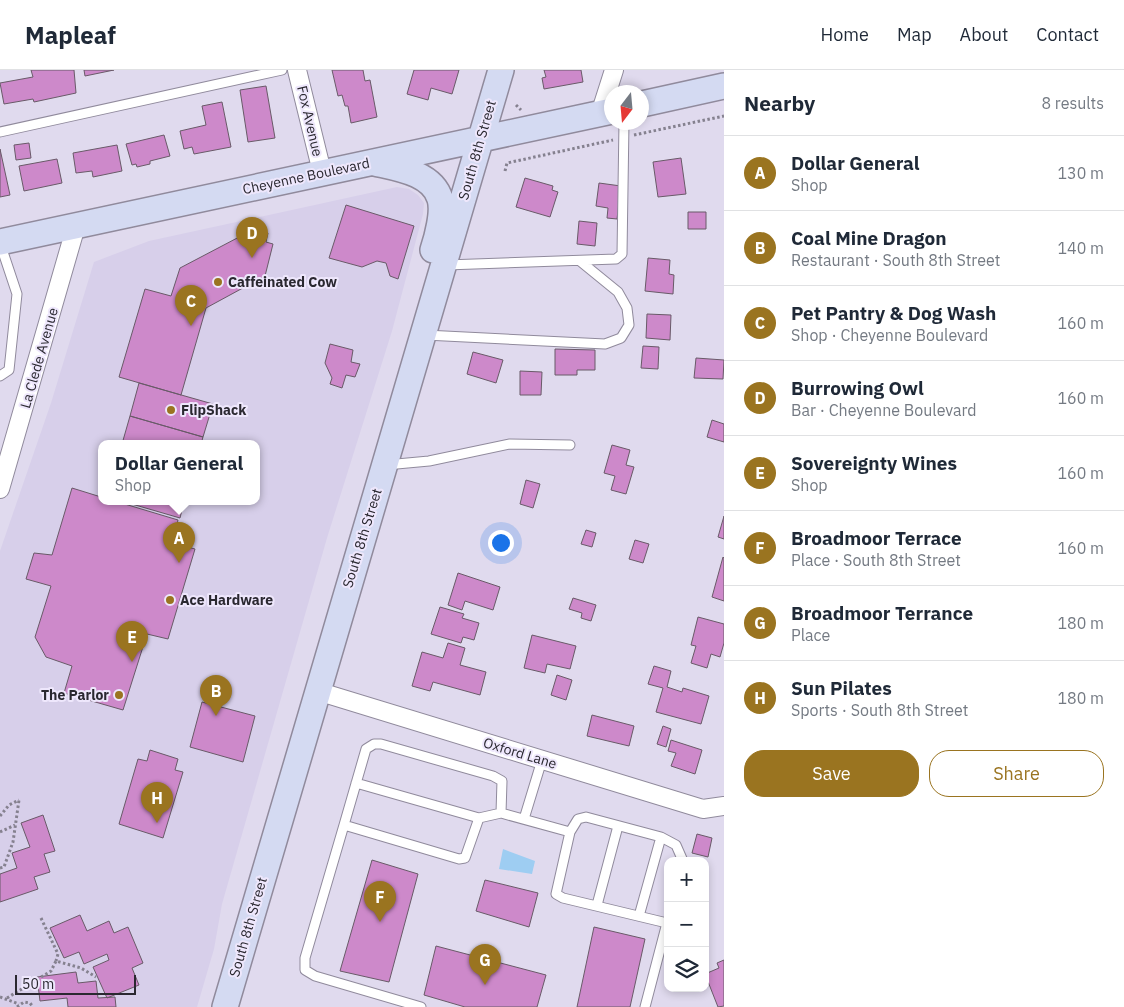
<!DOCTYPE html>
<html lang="en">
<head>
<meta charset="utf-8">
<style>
	:root { --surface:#fff; --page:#f2f2f3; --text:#1f2937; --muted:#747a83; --line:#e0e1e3; --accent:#9a7420 }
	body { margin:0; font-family:"IBM Plex Sans",sans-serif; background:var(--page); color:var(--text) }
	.controls { position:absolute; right:15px; bottom:15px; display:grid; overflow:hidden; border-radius:10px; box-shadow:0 2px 8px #0003 }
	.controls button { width:45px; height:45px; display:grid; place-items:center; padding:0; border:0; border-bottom:1px solid var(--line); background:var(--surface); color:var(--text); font:25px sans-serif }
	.compass { position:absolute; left:604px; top:15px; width:45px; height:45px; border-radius:50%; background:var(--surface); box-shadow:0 2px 8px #0003; rotate:196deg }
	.scale { position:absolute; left:15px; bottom:12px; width:121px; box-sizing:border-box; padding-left:5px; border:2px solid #2a2830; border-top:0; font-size:14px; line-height:18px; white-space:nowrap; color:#2a2830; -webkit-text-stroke:4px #eee7fc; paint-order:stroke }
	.you { position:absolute; left:500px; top:472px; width:18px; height:18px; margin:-12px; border:4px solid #fff; border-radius:50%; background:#1a73e8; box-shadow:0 0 0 8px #1a73e833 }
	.badge { display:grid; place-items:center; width:32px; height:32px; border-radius:50%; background:var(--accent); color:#fff; font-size:16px; font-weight:700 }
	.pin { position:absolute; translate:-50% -41px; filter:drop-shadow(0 1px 2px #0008) }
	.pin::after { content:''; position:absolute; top:26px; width:18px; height:15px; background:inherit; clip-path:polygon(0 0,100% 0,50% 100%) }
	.popup { position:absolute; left:98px; top:370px; width:162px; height:65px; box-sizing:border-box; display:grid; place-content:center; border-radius:10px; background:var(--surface); filter:drop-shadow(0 1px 4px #0005); font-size:16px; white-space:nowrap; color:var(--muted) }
	.popup b { font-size:19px; color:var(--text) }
	.popup::after { content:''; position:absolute; left:50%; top:100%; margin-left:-10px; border:10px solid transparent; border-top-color:var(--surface) }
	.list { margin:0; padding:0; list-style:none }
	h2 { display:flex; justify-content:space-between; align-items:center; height:65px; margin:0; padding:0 20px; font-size:21px }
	h2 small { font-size:16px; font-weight:400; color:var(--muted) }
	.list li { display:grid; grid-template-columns:32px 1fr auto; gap:15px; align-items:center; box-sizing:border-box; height:75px; padding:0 20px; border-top:1px solid var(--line) }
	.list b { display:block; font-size:19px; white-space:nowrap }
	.list p { margin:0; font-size:16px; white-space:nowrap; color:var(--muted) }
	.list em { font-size:16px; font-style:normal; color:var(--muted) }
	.actions { display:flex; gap:10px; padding:15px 20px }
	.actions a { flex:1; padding:11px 0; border:1px solid var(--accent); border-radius:20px; text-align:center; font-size:18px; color:var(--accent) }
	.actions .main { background:var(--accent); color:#fff }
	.icon { flex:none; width:28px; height:28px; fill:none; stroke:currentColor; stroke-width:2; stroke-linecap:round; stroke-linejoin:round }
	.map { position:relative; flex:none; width:724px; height:937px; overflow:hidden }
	header { display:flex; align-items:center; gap:30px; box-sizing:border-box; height:70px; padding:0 25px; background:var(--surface); border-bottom:1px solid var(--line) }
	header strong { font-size:24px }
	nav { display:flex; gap:28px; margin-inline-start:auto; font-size:18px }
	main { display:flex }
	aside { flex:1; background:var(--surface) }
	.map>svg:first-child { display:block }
	.built { fill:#d7cfea; fill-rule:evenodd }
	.water { fill:#9ecdf2 }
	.building { fill:#cd89ca; stroke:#695a68 }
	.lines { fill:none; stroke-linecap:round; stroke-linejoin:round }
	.lane-casing { stroke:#908a9c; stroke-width:11 }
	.street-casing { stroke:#908a9c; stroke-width:20 }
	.secondary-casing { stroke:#908a9c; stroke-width:28 }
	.path { stroke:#85818f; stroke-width:3; stroke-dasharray:2.5 2.5; stroke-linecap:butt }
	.lane { stroke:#fff; stroke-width:9 }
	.street { stroke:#fff; stroke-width:18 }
	.secondary { stroke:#d4daf2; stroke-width:25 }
	.poi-dot { fill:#9a7420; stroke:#eee7fc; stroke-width:2 }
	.labels { text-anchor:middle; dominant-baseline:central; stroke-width:4; stroke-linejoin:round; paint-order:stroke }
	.street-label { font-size:14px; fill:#2a2830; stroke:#eee7fc }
	.poi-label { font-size:14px; font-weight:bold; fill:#2a2830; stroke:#eee7fc; text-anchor:start }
</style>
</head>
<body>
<header>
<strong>Mapleaf</strong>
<nav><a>Home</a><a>Map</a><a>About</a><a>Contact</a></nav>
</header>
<main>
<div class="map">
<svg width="724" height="937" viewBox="0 0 724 937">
	<rect width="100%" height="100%" fill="#e0daee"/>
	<path class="built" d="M 397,117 L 409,119 L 418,125 L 424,133 L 423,144 L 392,261 L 327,468 L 222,834 L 214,879 L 197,937 L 0,937 L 0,481 L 51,333 L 94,192 L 149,171 ZM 101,374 L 256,374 L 256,432 L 101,432 Z"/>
	<path class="water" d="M 503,779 L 535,791 L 532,804 L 499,799 Z"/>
	<path class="building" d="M 31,0 L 74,0 L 76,23 L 34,32 L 33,29 L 4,34 L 0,13 L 33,7 Z
		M 84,0 L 114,0 L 85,6 Z
		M 332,0 L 363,0 L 365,11 L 370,10 L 377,47 L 351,53 L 348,36 L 345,36 L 342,25 L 338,26 Z
		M 414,0 L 459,0 L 452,24 L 431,18 L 428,30 L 407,24 Z
		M 544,0 L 581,0 L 583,12 L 544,19 L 542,8 L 546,7 Z
		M 266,16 L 275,68 L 248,72 L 240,20 Z
		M 222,32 L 231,77 L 194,84 L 192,77 L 184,79 L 180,61 L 206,55 L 202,36 Z
		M 164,65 L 170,86 L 150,91 L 150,94 L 137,97 L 136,94 L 132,95 L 126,74 Z
		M 29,73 L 31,88 L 16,90 L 14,75 Z
		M 117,75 L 122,101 L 93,107 L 92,101 L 76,103 L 73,83 Z
		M 0,79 L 10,125 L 0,127 Z
		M 681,88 L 686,124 L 658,127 L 653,92 Z
		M 57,89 L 62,113 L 24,121 L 19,96 Z
		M 525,108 L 553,116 L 552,120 L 558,122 L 550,147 L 516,137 Z
		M 599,113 L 621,116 L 617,149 L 607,148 L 608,138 L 596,136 Z
		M 346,135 L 414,156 L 398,209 L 390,206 L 386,193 L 377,191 L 362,197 L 329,188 Z
		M 688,142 L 706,142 L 706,159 L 688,159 Z
		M 579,151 L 597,153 L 595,176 L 577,174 Z
		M 254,158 L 268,163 L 266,172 L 273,174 L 265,206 L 206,238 L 181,325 L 119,307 L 145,219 L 171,226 L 180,198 L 241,166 L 248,167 Z
		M 648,188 L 670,190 L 669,204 L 674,205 L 673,224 L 645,221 Z
		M 647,244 L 671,245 L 670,270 L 646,268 Z
		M 330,274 L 353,280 L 351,292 L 360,294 L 355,307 L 346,305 L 342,318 L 330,314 L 332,308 L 325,293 Z
		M 643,276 L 659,277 L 658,299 L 641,298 Z
		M 555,279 L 595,280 L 595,300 L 577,300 L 577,305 L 555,305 Z
		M 473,282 L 503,290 L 496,313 L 467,304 Z
		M 696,288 L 724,290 L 723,309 L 694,308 Z
		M 520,301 L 542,302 L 541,325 L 520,325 Z
		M 139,313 L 213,334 L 203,367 L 130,346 Z
		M 130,346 L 203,367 L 201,374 L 122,374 Z
		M 712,350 L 724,354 L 724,372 L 707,367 Z
		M 612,375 L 630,380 L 626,395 L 634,397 L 626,424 L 611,420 L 615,406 L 604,403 Z
		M 526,410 L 540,414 L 533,438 L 520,434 Z
		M 72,418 L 101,427 L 101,432 L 118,432 L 178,450 L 173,473 L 195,479 L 168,569 L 147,564 L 123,640 L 64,623 L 72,596 L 46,587 L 35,567 L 51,516 L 26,509 L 34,483 L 52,485 Z
		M 125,432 L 184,432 L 180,448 Z
		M 724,446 L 724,469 L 718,467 Z
		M 586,460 L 596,463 L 592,477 L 581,474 Z
		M 635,470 L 649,474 L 643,493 L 629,489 Z
		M 723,487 L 724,488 L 724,531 L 712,527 Z
		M 458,503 L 500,517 L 493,540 L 465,531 L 462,540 L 448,535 Z
		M 573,528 L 596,535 L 591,551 L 581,548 L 582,543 L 569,539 Z
		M 440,537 L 464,544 L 462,548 L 479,553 L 474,570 L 463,567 L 461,573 L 431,564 Z
		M 698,547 L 724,554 L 724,573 L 720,587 L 711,584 L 707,598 L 691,593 L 696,576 L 691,575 Z
		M 532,565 L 576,576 L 570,599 L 547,594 L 545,603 L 524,598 Z
		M 448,573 L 465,578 L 460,595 L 486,602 L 480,625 L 433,612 L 430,621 L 412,616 L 422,582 L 443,588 Z
		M 654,596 L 671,601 L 667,617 L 682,622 L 683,618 L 709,626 L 701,654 L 656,642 L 663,618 L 648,614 Z
		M 557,605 L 572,610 L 566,630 L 551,625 Z
		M 202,632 L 255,646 L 243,692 L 190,677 Z
		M 592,645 L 634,656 L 629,676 L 587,666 Z
		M 663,656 L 671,659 L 666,677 L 657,674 Z
		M 671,670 L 702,680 L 695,704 L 671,696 L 676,683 L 668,681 Z
		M 150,680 L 178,689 L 175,700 L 183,702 L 163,768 L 119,754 L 138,689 L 147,691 Z
		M 43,745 L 55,781 L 44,784 L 50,802 L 34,807 L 38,819 L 0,832 L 0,804 L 17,798 L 12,783 L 30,777 L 21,753 Z
		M 697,764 L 712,768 L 708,787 L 692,783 Z
		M 372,790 L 418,804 L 389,912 L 340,901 Z
		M 485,810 L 538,823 L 529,857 L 476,841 Z
		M 80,845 L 87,861 L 109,851 L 114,863 L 128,857 L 143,893 L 132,898 L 139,915 L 107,928 L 93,897 L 109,890 L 107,884 L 84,894 L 79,882 L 64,888 L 50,858 Z
		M 594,857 L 645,869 L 630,937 L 577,937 Z
		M 436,876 L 546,905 L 537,937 L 465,937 L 424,925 Z
		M 724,890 L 724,936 L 718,937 L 705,904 L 719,898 L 717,893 Z
		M 76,902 L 78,913 L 96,911 L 98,928 L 115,927 L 116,937 L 68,937 L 67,928 L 40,931 L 37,907 Z"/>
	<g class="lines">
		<defs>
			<path id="lane" d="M 0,62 L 282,0
				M 446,195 L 616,189 L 622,184 L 624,52
				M 425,265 L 605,274 L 621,268 L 629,255 L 627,238 L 618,222 L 580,191
				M 0,306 L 9,300 L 17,224 L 0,173
				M 386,395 L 429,391 L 510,374 L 570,375
				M 356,713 L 479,748
				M 524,749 L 542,690
				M 344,755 L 366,679 L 374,674 L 381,674 L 493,706 L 502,711 L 501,743
				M 570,762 L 578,749 L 586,747 L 661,767 L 676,775 L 683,791
				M 597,835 L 618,756
				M 639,846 L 661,767
				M 421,937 L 315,906 L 305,900 L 305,888 L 344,755 L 459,789 L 465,788 L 479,748 L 501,743 L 570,762 L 556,824 L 563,828 L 667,853 L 645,937"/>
			<path id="street" d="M 297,0 L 322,102
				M 600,44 L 614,0
				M 0,419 L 76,156
				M 317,621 L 703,739 L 724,736"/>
			<path id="secondary" d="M 642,34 L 724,16
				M 375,93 C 397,98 433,103 440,129 C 444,142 437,168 433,180
				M 0,172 L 612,41
				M 225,937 L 501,0"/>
		</defs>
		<use href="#lane" class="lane-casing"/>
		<use href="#street" class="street-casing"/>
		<use href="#secondary" class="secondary-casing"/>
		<path class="path" d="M 516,35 L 521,40
			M 634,65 L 724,46
			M 505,101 L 507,93 L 613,70
			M 0,746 L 9,735 L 19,730
			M 0,762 L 15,755
			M 0,798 L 4,797 L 13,772 L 19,730
			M 41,848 L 58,884 L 56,891
			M 0,927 L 19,934
			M 7,928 L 51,901 L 56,891 L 81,898 L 96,907
			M 17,937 L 24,932 L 30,933 L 33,937"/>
		<use href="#lane" class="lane"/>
		<use href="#street" class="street"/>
		<use href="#secondary" class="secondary"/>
	</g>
	<g class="poi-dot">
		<circle cx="218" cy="212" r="5"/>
		<circle cx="171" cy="340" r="5"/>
		<circle cx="170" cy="530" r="5"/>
		<circle cx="119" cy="625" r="5"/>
	</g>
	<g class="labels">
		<g class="street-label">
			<text transform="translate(310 51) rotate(77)">Fox Avenue</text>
			<text transform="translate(477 80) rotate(-74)">South 8th Street</text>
			<text transform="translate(306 106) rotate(-12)">Cheyenne Boulevard</text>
			<text transform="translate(39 288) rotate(-74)">La Clede Avenue</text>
			<text transform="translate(362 468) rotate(-73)">South 8th Street</text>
			<text transform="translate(520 683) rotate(17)">Oxford Lane</text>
			<text transform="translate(248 857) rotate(-74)">South 8th Street</text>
		</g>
		<g class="poi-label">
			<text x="228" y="212">Caffeinated Cow</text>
			<text x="181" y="340">FlipShack</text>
			<text x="180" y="530">Ace Hardware</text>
			<text x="109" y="625" text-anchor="end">The Parlor</text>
		</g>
	</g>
</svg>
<div class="controls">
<button>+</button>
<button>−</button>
<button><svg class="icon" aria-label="layers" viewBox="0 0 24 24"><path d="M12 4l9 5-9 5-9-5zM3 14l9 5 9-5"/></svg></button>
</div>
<svg class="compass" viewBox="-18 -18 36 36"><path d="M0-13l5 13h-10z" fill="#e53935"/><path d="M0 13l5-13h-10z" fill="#747a83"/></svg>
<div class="scale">50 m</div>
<div class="you"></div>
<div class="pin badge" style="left:179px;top:493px">A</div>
<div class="popup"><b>Dollar General</b>Shop</div>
<div class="pin badge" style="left:216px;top:646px">B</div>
<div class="pin badge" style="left:191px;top:256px">C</div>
<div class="pin badge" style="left:252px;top:188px">D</div>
<div class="pin badge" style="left:132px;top:592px">E</div>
<div class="pin badge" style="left:380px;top:852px">F</div>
<div class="pin badge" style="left:485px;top:915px">G</div>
<div class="pin badge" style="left:157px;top:753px">H</div>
</div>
<aside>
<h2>Nearby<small>8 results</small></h2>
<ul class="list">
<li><span class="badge">A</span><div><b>Dollar General</b><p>Shop</p></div><em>130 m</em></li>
<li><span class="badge">B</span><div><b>Coal Mine Dragon</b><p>Restaurant · South 8th Street</p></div><em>140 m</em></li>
<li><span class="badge">C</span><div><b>Pet Pantry &amp; Dog Wash</b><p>Shop · Cheyenne Boulevard</p></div><em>160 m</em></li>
<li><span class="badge">D</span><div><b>Burrowing Owl</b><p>Bar · Cheyenne Boulevard</p></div><em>160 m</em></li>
<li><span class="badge">E</span><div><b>Sovereignty Wines</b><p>Shop</p></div><em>160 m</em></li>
<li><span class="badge">F</span><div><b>Broadmoor Terrace</b><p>Place · South 8th Street</p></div><em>160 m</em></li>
<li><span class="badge">G</span><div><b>Broadmoor Terrance</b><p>Place</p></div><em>180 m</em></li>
<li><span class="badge">H</span><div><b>Sun Pilates</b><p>Sports · South 8th Street</p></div><em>180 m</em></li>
</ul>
<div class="actions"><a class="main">Save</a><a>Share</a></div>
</aside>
</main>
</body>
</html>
